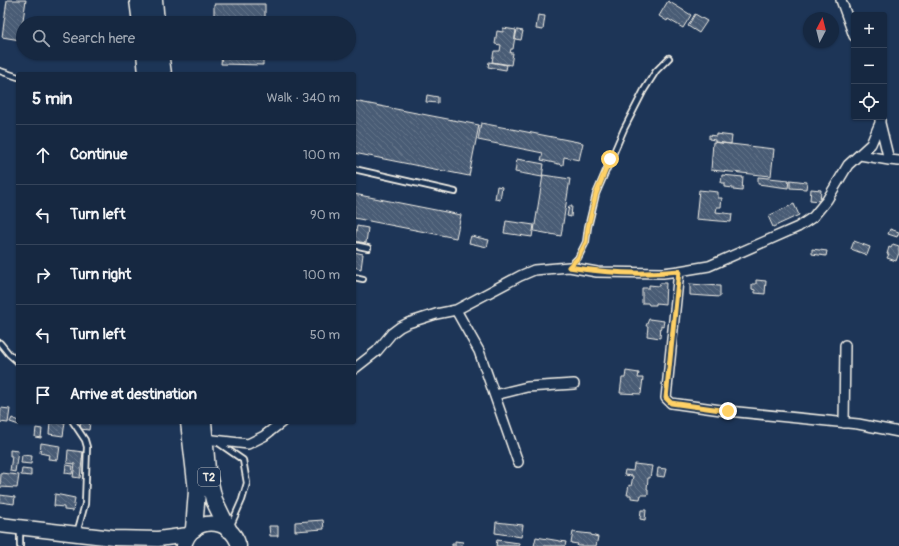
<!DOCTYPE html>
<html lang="en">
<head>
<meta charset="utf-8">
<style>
	:root { --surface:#162841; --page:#1f3048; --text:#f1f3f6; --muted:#9ea6b1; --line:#35445a }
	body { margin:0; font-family:Pangolin,sans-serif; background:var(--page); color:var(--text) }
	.controls { position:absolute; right:12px; top:12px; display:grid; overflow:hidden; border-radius:4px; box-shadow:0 1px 3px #0004 }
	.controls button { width:36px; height:36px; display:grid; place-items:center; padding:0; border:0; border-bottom:1px solid var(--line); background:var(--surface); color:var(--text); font:20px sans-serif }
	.compass { position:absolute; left:803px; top:12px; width:36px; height:36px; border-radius:50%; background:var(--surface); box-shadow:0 1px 3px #0004; rotate:7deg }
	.stop { position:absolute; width:12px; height:12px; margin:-9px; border:3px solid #ffd166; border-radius:50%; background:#fff }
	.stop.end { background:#ffd166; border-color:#fff; box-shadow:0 1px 4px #0008 }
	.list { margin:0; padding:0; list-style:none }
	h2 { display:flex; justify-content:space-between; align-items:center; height:52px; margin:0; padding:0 16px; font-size:17px }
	h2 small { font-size:13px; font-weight:400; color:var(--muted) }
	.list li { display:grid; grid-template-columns:26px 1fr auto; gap:12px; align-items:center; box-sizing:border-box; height:60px; padding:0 16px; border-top:1px solid var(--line) }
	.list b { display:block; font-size:15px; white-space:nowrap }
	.list em { font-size:13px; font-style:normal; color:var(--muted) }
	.icon { flex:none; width:22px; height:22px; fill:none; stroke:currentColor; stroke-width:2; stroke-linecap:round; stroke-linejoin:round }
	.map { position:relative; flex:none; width:899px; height:546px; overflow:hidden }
	.search { position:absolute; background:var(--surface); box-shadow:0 1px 3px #0004; left:16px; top:16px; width:340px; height:44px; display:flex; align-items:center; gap:10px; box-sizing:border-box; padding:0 14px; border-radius:22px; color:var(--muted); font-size:15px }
	.panel { position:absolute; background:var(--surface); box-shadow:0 1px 3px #0004; left:16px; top:72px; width:340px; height:352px; border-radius:4px }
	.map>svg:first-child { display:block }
	.building { fill:url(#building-back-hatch); stroke:#f4f1e8 }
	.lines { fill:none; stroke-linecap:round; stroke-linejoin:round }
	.lane-casing { stroke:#f4f1e8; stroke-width:8 }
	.street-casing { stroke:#f4f1e8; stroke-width:12 }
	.primary-casing { stroke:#f4f1e8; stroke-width:17 }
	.highway-casing { stroke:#f4f1e8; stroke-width:19 }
	.lane { stroke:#1d3557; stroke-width:4.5 }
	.street { stroke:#1d3557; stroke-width:9 }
	.primary { stroke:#1d3557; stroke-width:14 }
	.highway { stroke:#1d3557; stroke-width:16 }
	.route { stroke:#ffd166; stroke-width:5 }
	.labels { text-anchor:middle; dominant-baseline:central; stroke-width:3; stroke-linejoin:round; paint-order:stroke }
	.shield { fill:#1d3557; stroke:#b4b9bc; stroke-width:1 }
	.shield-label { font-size:11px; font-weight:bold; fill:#f4f1e8 }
</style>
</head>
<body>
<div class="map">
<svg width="899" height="546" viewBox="0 0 899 546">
	<defs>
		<pattern id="building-back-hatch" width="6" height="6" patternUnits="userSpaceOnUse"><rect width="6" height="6" fill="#485b74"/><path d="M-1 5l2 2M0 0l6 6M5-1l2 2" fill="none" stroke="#637388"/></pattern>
	</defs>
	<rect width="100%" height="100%" fill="#1d3557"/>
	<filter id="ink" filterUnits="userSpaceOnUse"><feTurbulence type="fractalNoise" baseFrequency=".025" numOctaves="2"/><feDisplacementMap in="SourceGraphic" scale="8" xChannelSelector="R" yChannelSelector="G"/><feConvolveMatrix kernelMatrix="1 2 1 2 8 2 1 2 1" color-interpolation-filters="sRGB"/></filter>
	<g filter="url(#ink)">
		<path class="building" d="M 7,0 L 26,0 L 20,40 L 2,37 Z
			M 668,1 L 691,15 L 683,28 L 668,19 L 667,21 L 659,16 Z
			M 214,4 L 265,4 L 265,19 L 214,19 Z
			M 695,14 L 707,21 L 699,33 L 688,26 Z
			M 538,15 L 545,16 L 543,30 L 536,29 Z
			M 503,28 L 516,30 L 513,49 L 511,49 L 510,53 L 513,53 L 511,65 L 492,62 L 494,51 L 500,51 L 501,45 L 495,44 L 497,31 L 503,32 Z
			M 517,30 L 523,31 L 521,40 L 515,39 Z
			M 222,53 L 263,53 L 263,65 L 221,64 Z
			M 489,62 L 507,65 L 506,70 L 488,67 Z
			M 427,95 L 438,97 L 438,103 L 426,102 Z
			M 354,101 L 479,125 L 469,176 L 354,153 Z
			M 481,123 L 583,143 L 579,160 L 564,157 L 563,165 L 541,160 L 543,153 L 478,140 Z
			M 716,134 L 732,136 L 731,144 L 715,142 L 715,140 L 709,139 L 709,135 L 716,136 Z
			M 713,142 L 774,149 L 771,176 L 711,170 Z
			M 517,159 L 544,164 L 542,177 L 515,172 Z
			M 543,175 L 570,179 L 561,236 L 534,231 Z
			M 722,175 L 743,177 L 742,191 L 733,190 L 733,188 L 725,187 L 725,183 L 721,183 Z
			M 758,177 L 789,180 L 788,188 L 758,184 Z
			M 790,180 L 807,182 L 806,189 L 790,188 Z
			M 497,186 L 502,187 L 500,200 L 495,199 Z
			M 811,189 L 821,190 L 820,201 L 810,200 Z
			M 699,190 L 718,192 L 718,198 L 722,198 L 721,207 L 717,207 L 716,212 L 732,214 L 731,222 L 696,219 Z
			M 354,194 L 461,215 L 456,238 L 354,218 Z
			M 794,204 L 799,215 L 773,227 L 768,216 Z
			M 569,206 L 572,206 L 571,217 L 567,216 Z
			M 506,221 L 534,225 L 532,237 L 504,233 Z
			M 357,226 L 368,228 L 366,243 L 354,241 Z
			M 890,229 L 899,232 L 897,237 L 888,234 Z
			M 471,236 L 489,240 L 487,247 L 469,243 Z
			M 854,241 L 870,247 L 867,255 L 851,249 Z
			M 893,244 L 899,246 L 899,253 L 896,261 L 887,258 L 889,254 L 887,254 L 889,247 L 891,248 Z
			M 812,249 L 827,251 L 826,256 L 812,254 Z
			M 354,252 L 363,254 L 361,269 L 354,267 Z
			M 756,280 L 766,281 L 765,294 L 755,293 L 755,290 L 752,289 L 752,284 L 756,284 Z
			M 660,283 L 666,283 L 665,304 L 656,303 L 656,305 L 649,305 L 648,303 L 642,303 L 642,288 L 649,288 L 649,285 L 659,286 Z
			M 690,284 L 720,286 L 720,297 L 690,295 Z
			M 649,319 L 664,321 L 663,326 L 661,325 L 660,338 L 647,336 L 648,326 L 646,326 Z
			M 626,371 L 639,373 L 638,378 L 643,378 L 641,394 L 620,393 L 622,378 L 625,378 Z
			M 1,408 L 10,409 L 8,423 L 0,422 Z
			M 12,418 L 20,422 L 19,425 L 10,422 Z
			M 50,422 L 65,422 L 63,436 L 49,434 Z
			M 81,422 L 90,422 L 89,430 L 80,429 Z
			M 36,428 L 42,429 L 41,438 L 35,437 Z
			M 41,443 L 60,446 L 58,460 L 48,459 L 49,455 L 40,453 Z
			M 10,450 L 18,451 L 15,472 L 10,471 L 12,456 L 10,456 Z
			M 68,450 L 83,452 L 80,478 L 73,477 L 75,464 L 67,463 Z
			M 22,455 L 32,456 L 31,464 L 21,463 Z
			M 634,464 L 652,466 L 650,478 L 648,478 L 647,489 L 648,489 L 648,495 L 641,495 L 640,499 L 631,498 L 631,495 L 627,495 L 629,485 L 631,486 L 633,476 L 624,475 L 625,470 L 633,471 Z
			M 66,465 L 73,466 L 72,474 L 65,473 Z
			M 658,468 L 666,469 L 664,477 L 657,476 Z
			M 22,469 L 31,470 L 31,476 L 21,475 Z
			M 1,473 L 19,475 L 17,488 L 0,487 Z
			M 55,494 L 75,498 L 73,511 L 64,510 L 64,507 L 54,506 Z
			M 0,495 L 15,497 L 14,504 L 0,502 Z
			M 641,510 L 646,510 L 645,520 L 640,519 Z
			M 323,520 L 324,529 L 295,531 L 295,522 Z
			M 496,522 L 523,525 L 521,537 L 495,533 Z
			M 269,526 L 278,526 L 278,536 L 270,536 Z
			M 573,532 L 591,534 L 591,535 L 598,537 L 596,546 L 577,546 L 578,544 L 571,543 Z
			M 536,537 L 566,542 L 565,546 L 534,546 Z
			M 497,540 L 519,543 L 519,546 L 496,546 Z
			M 455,541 L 463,542 L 462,546 L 452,546 L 452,544 L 455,544 Z"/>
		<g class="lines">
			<defs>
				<path id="lane" d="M 0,71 L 18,77
					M 354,169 L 455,192
					M 354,245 L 368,248
					M 569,267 L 578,258 L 586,242 L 588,227 L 596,194 L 624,129 L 644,90 L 656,71 L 669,58
					M 354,277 L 363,279
					M 0,343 L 9,354 L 18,362
					M 73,422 L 85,440 L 87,447 L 85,504 L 77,533
					M 217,442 L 243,460 L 247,483 L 242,500 L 231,525
					M 20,546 L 20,530"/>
				<path id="street" d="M 841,0 L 854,36
					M 880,123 L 889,160 L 899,161
					M 860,155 L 889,160
					M 679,271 L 666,398 L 671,403 L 728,411 L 858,424 L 899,432
					M 456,310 L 479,351 L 518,462
					M 354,369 L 377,351 L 392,333 L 400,327 L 408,323 L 436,314 L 456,310 L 520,276 L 534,270 L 569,267 L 597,272 L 663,273 L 679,271 L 709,266 L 798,227 L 813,217 L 827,200 L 848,165 L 871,144 L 880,123 L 880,117
					M 495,395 L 527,387 L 574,384
					M 844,423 L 845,345
					M 205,439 L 248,444 L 264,436 L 282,422"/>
				<path id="primary" d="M 0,525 L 113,538 L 158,539 L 188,535
					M 184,546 C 191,516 231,516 239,546"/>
				<path id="highway" d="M 138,0 L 141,23
					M 154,0 L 156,23
					M 145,53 L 147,74
					M 160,53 L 163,74
					M 189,422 L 197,491 L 194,529
					M 203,422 L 207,470 L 214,500 L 228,529"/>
			</defs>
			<use href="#lane" class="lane-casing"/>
			<use href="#street" class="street-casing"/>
			<use href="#primary" class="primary-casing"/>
			<use href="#highway" class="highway-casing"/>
			<use href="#lane" class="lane"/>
			<use href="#street" class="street"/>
			<use href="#primary" class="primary"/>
			<use href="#highway" class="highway"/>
		</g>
	</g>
	<g class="lines" filter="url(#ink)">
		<path class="route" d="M 610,159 L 596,194 L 588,227 L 586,242 L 578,258 L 569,267 C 605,273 643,275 679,271 L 666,398 L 671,403 L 728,411"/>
	</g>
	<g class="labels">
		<rect class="shield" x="198" y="468" width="22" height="18" rx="3"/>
		<g class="shield-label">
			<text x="209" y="477">T2</text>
		</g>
	</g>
</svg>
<div class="controls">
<button>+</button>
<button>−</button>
<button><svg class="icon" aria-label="locate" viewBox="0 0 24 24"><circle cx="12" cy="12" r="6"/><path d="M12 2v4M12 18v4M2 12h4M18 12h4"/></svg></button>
</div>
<svg class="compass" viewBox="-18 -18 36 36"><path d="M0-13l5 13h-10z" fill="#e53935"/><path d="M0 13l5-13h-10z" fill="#9ea6b1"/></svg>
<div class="stop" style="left:610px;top:159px"></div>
<div class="stop end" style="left:728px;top:411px"></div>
<div class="search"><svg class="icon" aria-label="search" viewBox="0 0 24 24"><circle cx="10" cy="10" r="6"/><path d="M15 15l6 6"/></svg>Search here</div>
<section class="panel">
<h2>5 min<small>Walk · 340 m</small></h2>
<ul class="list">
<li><svg class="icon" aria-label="ahead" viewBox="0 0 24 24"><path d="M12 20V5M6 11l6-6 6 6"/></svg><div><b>Continue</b></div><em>100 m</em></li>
<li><svg class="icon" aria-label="left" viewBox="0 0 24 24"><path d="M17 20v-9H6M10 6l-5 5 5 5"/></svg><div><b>Turn left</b></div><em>90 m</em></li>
<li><svg class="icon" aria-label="right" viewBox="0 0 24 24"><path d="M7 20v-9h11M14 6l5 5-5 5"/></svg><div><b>Turn right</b></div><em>100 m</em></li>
<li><svg class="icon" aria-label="left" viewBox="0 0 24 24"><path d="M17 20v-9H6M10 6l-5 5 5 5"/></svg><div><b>Turn left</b></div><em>50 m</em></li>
<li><svg class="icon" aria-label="arrive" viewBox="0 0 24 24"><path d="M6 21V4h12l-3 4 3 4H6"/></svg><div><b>Arrive at destination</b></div></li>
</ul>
</section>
</div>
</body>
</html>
